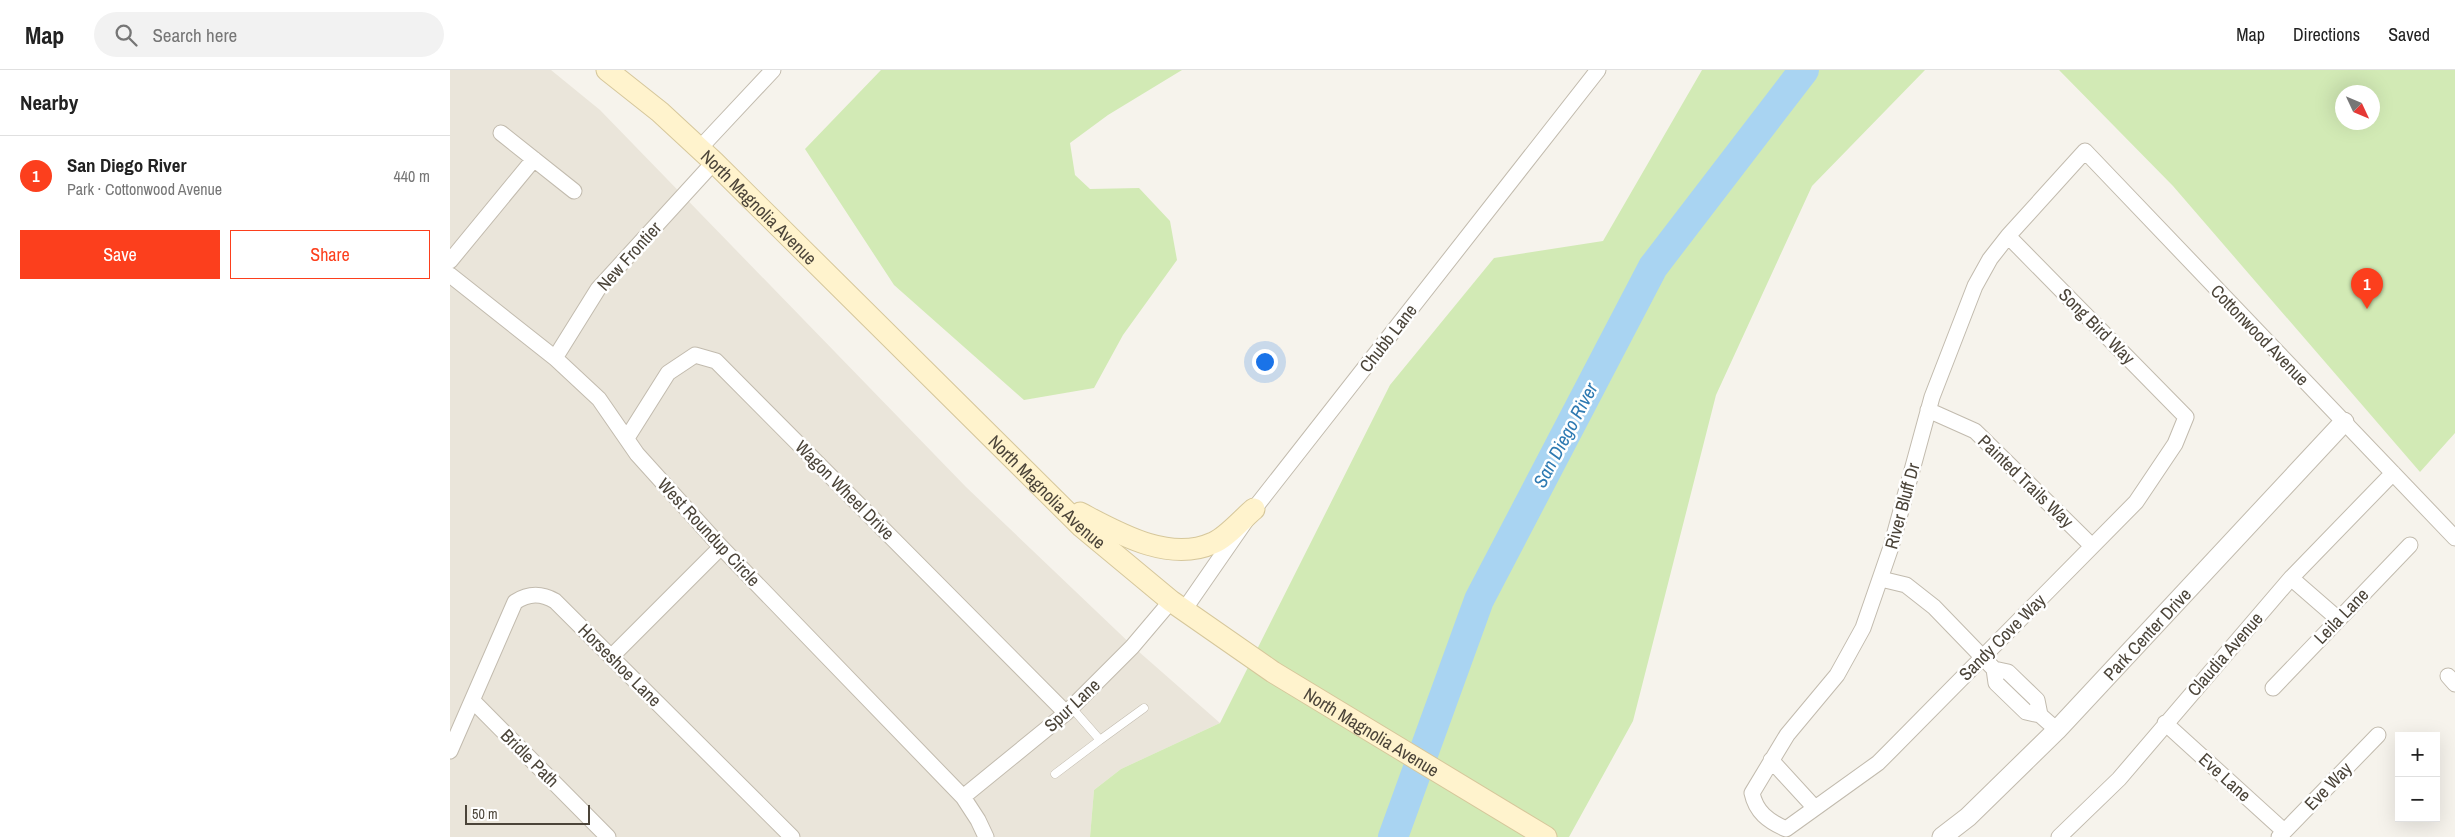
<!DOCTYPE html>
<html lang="en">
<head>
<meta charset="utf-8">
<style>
	:root { --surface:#fff; --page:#f2f2f2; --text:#222; --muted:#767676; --line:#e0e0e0; --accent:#fc3f1d }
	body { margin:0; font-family:"Archivo Narrow",sans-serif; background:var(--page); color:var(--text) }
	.controls { position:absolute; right:15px; bottom:15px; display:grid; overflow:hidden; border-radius:0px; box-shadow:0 5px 20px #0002 }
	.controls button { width:45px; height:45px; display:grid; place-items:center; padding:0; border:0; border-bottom:1px solid var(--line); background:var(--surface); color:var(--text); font:25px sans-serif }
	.compass { position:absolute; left:1885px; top:15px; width:45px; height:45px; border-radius:50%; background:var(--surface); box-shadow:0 5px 20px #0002; rotate:134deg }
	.scale { position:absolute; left:15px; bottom:12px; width:125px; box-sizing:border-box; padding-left:5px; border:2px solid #4b4439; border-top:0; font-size:14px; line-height:18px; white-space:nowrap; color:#4b4439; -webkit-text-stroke:4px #fff; paint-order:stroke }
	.you { position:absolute; left:814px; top:291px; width:18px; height:18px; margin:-12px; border:4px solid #fff; border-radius:50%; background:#1a73e8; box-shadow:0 0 0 8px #1a73e833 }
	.badge { display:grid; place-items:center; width:32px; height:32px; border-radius:50%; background:var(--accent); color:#fff; font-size:16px; font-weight:700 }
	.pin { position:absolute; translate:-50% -41px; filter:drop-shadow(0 1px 2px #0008) }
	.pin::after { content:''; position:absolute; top:26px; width:18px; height:15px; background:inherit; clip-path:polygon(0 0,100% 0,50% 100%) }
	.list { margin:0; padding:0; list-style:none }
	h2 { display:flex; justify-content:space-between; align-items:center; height:65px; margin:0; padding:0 20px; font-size:21px }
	h2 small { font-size:16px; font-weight:400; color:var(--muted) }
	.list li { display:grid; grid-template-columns:32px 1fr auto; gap:15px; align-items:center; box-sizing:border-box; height:80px; padding:0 20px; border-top:1px solid var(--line) }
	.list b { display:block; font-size:19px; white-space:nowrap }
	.list p { margin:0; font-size:16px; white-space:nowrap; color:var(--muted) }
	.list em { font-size:16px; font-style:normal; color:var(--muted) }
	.actions { display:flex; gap:10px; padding:15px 20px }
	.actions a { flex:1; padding:11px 0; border:1px solid var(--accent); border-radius:0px; text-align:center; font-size:18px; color:var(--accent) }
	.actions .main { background:var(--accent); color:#fff }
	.icon { flex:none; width:28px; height:28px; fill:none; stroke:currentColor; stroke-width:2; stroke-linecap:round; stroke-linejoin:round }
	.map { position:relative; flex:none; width:2005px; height:767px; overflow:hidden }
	header { display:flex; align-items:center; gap:30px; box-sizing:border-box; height:70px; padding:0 25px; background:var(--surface); border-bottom:1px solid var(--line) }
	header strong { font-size:24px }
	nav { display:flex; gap:28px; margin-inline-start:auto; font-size:18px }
	.search { width:350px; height:45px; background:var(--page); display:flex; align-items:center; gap:12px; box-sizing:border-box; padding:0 18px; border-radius:28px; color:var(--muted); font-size:19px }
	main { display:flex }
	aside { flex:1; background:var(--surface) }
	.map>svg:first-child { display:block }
	.residential { fill:#eae5da }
	.green { fill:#d2eab5; fill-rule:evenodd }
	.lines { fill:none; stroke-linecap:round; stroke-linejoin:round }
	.river { stroke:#a9d4f2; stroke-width:30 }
	.service-casing { stroke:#c2bbae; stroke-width:9 }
	.minor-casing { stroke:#c2bbae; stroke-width:17 }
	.tertiary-casing { stroke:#c2bbae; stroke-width:21 }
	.secondary-casing { stroke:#d6c79b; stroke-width:23 }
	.service { stroke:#fff; stroke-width:8 }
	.minor { stroke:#fff; stroke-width:15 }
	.tertiary { stroke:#fff; stroke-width:19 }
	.secondary { stroke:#fff3cd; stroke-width:21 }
	.labels { text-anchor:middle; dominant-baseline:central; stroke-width:5; stroke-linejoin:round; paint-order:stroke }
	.street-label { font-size:18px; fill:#4b4439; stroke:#fff }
	.water-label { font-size:19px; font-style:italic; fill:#2e7ab2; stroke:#fff }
</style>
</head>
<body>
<header>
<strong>Map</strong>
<div class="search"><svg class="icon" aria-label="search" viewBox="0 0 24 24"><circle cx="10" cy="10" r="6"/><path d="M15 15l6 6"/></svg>Search here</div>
<nav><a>Map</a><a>Directions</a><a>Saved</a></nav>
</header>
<main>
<aside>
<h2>Nearby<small></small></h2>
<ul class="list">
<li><span class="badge">1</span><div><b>San Diego River</b><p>Park · Cottonwood Avenue</p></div><em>440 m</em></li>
</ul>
<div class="actions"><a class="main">Save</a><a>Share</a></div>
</aside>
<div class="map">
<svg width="2005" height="767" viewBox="0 0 2005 767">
	<rect width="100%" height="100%" fill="#f6f3ec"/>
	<path class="residential" d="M 0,0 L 101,0 L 150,40 L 516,417 L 688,581 L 770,653 L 671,699 L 644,720 L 640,767 L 0,767 Z"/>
	<path class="green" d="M 431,0 L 732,0 L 658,45 L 620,73 L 625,105 L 640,119 L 689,118 L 720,151 L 727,190 L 673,265 L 644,318 L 574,330 L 444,215 L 355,79 Z
		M 1252,0 L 1475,0 L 1362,116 L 1266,325 L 1183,651 L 1119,767 L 640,767 L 644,720 L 671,699 L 770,653 L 940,315 L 1044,188 L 1153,171 Z
		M 1609,0 L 2005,0 L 2005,363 L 1970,402 L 1723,116 ZM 1922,22 L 1922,52 L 1892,52 L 1892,22 Z"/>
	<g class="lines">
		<path class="river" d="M 943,767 L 1029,530 L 1203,197 L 1354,0"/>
		<defs>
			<path id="service" d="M 650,670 L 694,638
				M 605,704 L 650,670 L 622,638"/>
			<path id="minor" d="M 51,63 L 124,121
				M 249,79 L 323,0
				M 1558,166 L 1736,347 L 1725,374 L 1686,432 L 1441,680 L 1428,693 L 1336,759 C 1318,751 1306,742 1302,723 L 1337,665 L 1387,605 L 1413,558 L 1441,477 L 1482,327 L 1525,216 L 1540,189 L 1558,166 L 1635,81 L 2005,468
				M 0,191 L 84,89
				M 0,205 L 105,288 L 149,329 L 187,384 L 271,477 L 513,727 L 528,750 L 536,767
				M 105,288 L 148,219 L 264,92
				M 1478,340 L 1525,361 L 1642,476
				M 177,368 L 218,303 L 245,285 L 266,291 L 616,643
				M 1841,508 L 1887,548
				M 1431,509 L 1456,515 L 1484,537 L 1544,599
				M 734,540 L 804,439 L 1148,0
				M 162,586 L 271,477
				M 1544,599 L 1546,613 L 1576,642 L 1590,645 L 1607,660
				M 1544,599 L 1558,602 L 1587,630 L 1590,645
				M 1998,606 L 2005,614
				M 1823,618 L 1960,475
				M 23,631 L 158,767
				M 1715,653 L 1834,761
				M 0,681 L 65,532 C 79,523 91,523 105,531 L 342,767
				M 1321,690 L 1365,738
				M 513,727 L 616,643 L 682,577 L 721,531
				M 1609,767 L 1669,709 L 1841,508 L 1943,403
				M 1829,767 L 1928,665"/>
			<g id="tertiary">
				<path id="s1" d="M 1492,767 L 1518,747 L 1607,660 L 1894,352"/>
			</g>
			<g id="secondary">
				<path id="s2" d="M 157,0 L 210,42 L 264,92 L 632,457 L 721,531 L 823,602 L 1096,767"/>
				<path d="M 630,443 C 668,463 719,493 763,473 C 776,468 793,448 804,439"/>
			</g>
		</defs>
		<use href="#service" class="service-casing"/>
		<use href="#minor" class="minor-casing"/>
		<use href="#tertiary" class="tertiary-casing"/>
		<use href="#secondary" class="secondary-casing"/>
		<use href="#service" class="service"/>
		<use href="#minor" class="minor"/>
		<use href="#tertiary" class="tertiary"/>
		<use href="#secondary" class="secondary"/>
	</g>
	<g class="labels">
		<g class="street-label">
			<text stroke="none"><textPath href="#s2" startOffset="205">North Magnolia Avenue</textPath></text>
			<text transform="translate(179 186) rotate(-48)">New Frontier</text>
			<text transform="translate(1647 256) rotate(45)">Song Bird Way</text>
			<text transform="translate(1810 265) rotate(46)">Cottonwood Avenue</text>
			<text transform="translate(938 268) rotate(-52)">Chubb Lane</text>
			<text transform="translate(1576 411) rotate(44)">Painted Trails Way</text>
			<text transform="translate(395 420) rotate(45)">Wagon Wheel Drive</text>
			<text stroke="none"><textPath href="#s2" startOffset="610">North Magnolia Avenue</textPath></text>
			<text transform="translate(1452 436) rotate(-75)">River Bluff Dr</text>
			<text transform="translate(259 462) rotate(47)">West Roundup Circle</text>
			<text transform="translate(1891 546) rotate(-46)">Leila Lane</text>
			<text stroke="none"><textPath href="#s1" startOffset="289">Park Center Drive</textPath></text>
			<text transform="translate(1552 567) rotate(-45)">Sandy Cove Way</text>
			<text transform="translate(1775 584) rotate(-49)">Claudia Avenue</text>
			<text transform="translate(170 595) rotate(45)">Horseshoe Lane</text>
			<text transform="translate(622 635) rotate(-43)">Spur Lane</text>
			<text stroke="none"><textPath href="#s2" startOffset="1015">North Magnolia Avenue</textPath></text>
			<text transform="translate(80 688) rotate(45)">Bridle Path</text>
			<text transform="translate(1775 707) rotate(42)">Eve Lane</text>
			<text transform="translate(1878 716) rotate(-46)">Eve Way</text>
		</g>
		<g class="water-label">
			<text transform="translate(1115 365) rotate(-62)">San Diego River</text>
		</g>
	</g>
</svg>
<div class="controls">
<button>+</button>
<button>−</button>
</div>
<svg class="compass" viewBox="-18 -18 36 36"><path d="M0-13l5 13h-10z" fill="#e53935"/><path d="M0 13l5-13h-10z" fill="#767676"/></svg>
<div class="scale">50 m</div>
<div class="you"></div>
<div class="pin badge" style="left:1917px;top:239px">1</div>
</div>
</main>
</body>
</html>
